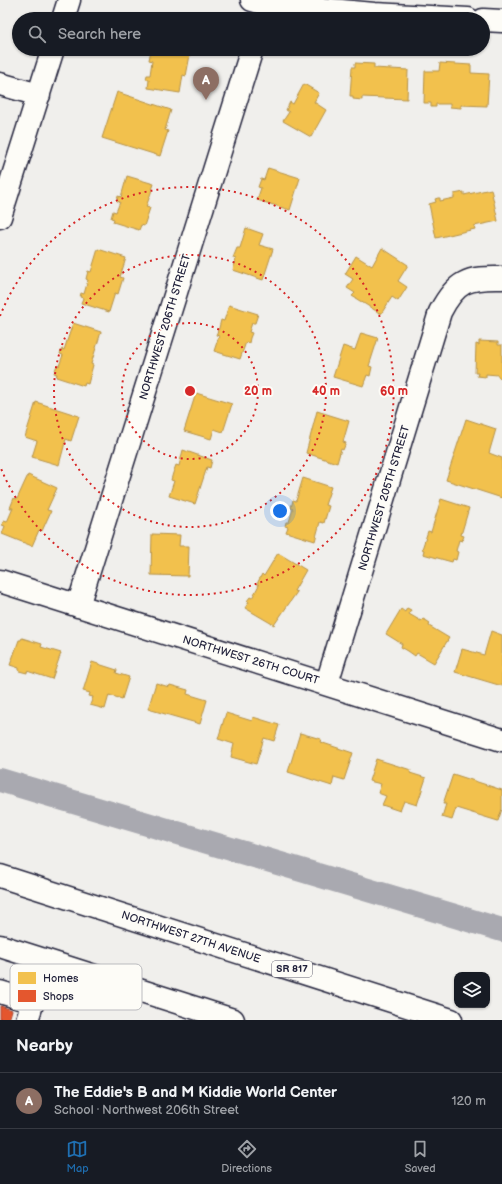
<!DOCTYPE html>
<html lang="en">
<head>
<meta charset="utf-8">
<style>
	:root { --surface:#171b24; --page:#20242c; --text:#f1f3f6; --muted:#9ea1a6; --line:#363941; --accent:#1f6fb2 }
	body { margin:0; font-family:"Balsamiq Sans",sans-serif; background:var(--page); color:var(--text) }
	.controls { position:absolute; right:12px; bottom:12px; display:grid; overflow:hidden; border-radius:8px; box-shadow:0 1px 3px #0004 }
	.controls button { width:36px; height:36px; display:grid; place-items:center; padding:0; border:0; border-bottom:1px solid var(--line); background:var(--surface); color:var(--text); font:20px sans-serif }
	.you { position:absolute; left:280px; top:511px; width:14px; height:14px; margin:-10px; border:3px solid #fff; border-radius:50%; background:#1a73e8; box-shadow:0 0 0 6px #1a73e833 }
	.badge { display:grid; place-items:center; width:26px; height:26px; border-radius:50%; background:var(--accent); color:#fff; font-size:13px; font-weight:700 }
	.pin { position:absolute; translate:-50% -33px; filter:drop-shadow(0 1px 2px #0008) }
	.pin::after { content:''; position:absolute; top:21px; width:14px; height:12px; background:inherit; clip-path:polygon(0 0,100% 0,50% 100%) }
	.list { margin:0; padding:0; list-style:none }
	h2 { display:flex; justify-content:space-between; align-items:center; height:52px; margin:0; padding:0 16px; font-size:17px }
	h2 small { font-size:13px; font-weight:400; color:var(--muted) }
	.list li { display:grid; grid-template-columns:26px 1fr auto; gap:12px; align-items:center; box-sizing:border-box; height:56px; padding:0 16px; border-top:1px solid var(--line) }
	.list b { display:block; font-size:15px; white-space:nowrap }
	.list p { margin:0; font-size:13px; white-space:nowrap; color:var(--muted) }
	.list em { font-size:13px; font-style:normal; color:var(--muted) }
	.icon { flex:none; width:22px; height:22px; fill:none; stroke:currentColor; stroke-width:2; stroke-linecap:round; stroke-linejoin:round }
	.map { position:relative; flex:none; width:502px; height:1020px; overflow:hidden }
	.search { position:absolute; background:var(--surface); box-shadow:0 1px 3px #0004; left:12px; right:12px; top:12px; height:44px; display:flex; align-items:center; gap:10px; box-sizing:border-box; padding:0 14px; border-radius:22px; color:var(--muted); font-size:15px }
	.sheet { height:108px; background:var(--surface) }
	nav { display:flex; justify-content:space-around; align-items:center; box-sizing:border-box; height:56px; border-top:1px solid var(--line); background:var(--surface); font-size:11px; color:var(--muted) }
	nav a { display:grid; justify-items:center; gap:2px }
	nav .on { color:var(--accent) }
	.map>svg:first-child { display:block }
	.homes { fill:#f2c14e; stroke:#b49148 }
	.shops { fill:#e4572e; stroke:#aa4732 }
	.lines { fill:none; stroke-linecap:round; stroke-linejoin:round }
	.canal { stroke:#a9a9b0; stroke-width:24 }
	.minor-casing { stroke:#22223b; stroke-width:25 }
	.major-casing { stroke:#22223b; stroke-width:25 }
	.minor { stroke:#fdfcf7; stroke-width:22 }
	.major { stroke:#fdfcf7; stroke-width:22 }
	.ring { fill:none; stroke:#d62828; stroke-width:2; stroke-dasharray:2 4 }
	.labels { text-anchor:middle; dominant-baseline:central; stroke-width:4; stroke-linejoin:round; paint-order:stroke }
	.shield { fill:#fdfcf7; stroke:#646373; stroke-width:1 }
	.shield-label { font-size:10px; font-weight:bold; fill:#22223b }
	.street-label { font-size:11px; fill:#22223b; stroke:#fdfcf7 }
	.key { fill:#fdfcf7; stroke:#bbbbbf; stroke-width:1 }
	.key-label { font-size:11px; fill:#22223b }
	.centre { fill:#d62828; stroke:#fdfcf7; stroke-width:2 }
	.ring-label { font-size:12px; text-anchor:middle; font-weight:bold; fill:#d62828; stroke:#fdfcf7; stroke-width:4; stroke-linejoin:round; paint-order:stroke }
</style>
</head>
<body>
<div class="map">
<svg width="502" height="1020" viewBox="0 0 502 1020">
	<rect width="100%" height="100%" fill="#f0efec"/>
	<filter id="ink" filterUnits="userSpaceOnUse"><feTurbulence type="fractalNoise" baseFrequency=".025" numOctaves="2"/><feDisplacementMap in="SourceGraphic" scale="8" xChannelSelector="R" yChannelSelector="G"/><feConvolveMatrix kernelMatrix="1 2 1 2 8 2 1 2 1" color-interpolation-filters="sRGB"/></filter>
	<g filter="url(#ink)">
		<path class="homes" d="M 154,49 L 188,49 L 187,55 L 190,55 L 186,76 L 183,75 L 180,93 L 148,88 L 149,80 L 146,79 L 147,75 L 150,75 L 152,61 L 149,60 L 151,50 L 154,51 Z
			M 355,63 L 374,64 L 374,68 L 408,70 L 407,99 L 362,97 L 362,100 L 353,99 L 353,96 L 350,96 L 352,67 L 355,67 Z
			M 440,63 L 471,65 L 471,73 L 489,74 L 487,106 L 461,105 L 461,108 L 450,107 L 450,104 L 436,104 L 436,107 L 431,107 L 431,103 L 424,103 L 425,71 L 439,71 Z
			M 304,84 L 319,93 L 314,102 L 326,110 L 311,137 L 283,121 L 289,112 L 286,110 L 290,102 L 293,104 Z
			M 117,92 L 171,110 L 165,130 L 168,131 L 160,156 L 102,138 Z
			M 268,168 L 300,178 L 290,210 L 257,200 L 261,188 L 258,187 L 261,179 L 264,180 Z
			M 127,176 L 154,184 L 146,207 L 150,208 L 144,226 L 141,225 L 139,230 L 113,222 L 114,219 L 111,218 L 113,211 L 116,212 L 120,202 L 117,201 L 118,196 L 121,197 Z
			M 491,189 L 498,221 L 474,226 L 475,229 L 436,238 L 429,204 L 436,202 L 435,199 L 438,198 L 440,198 L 440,201 L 454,198 L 454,194 L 464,192 L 464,195 Z
			M 246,228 L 263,234 L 259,245 L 273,249 L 263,280 L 233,270 L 236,259 L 233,258 L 237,248 L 240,248 Z
			M 382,248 L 408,265 L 398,281 L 407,287 L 398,301 L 392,297 L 381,314 L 352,296 L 355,293 L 347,288 L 353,279 L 345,274 L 356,256 L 372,266 Z
			M 98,249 L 126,258 L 120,277 L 123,278 L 118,294 L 115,293 L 109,312 L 81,303 L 83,298 L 80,297 L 81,293 L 84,294 L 88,280 L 86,279 L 88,271 L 91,272 Z
			M 229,305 L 258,314 L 255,323 L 252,323 L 249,332 L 252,333 L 250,338 L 249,343 L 246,342 L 240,359 L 214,351 L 219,336 L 216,335 L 219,328 L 221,320 L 224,321 Z
			M 73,323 L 101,332 L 91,364 L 93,365 L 88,384 L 85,383 L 84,386 L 56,377 L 57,374 L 54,373 L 57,365 L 59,366 L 63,355 L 60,354 L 62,349 L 64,350 Z
			M 361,333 L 378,338 L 369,366 L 372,367 L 370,376 L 367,375 L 363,386 L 333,377 L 343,346 L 355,350 Z
			M 479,341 L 498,342 L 498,345 L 502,345 L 502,378 L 498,377 L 498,375 L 486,374 L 486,377 L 477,376 L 478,373 L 475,373 L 476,344 L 479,345 Z
			M 196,393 L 232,404 L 223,432 L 214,429 L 211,439 L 184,431 Z
			M 36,402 L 79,416 L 71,441 L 66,439 L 59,465 L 32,457 L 37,441 L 25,437 Z
			M 317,411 L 349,421 L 343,442 L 346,443 L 343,450 L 341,449 L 337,463 L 306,453 Z
			M 466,419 L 496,429 L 489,453 L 502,458 L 502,498 L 446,480 Z
			M 183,450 L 212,460 L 210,468 L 207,467 L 195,504 L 169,496 L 174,481 L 171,480 L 173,473 L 176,465 L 179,466 Z
			M 28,475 L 57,488 L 47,510 L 51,511 L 42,531 L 39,530 L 32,546 L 2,534 L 5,526 L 2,525 L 4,521 L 7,522 L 13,508 L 10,508 L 14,498 L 17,499 Z
			M 303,478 L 331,487 L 325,505 L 329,506 L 324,523 L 320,522 L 315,541 L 286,532 L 288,527 L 285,526 L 286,522 L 289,522 L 293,509 L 291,508 L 293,500 L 296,501 Z
			M 441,499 L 469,508 L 461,535 L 464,536 L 462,541 L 459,540 L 456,551 L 458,552 L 456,560 L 453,559 L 452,562 L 423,554 L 424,550 L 422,549 L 428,531 L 431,532 Z
			M 152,534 L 180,535 L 179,546 L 189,546 L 188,576 L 151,575 Z
			M 278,553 L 306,570 L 294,591 L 297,592 L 274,625 L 245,608 L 249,602 L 247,601 L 250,597 L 252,598 L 259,585 L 257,584 L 262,574 L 264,576 Z
			M 407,608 L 411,610 L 409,614 L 421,621 L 423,619 L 427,621 L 430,623 L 429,626 L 449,638 L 434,663 L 417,653 L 415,656 L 408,651 L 401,647 L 402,644 L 386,634 L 401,609 L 405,612 Z
			M 491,631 L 502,635 L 502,686 L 455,672 L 462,649 L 484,655 Z
			M 22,638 L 42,644 L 41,647 L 61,653 L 52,679 L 27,671 L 27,673 L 19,671 L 19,668 L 10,665 L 19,640 L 21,640 Z
			M 92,662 L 117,670 L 116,673 L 129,677 L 122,699 L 109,695 L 105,709 L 90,705 L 93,697 L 89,696 L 90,693 L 83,691 Z
			M 156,683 L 169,687 L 170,685 L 188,690 L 187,694 L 207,700 L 200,724 L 148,709 Z
			M 226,713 L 252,721 L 253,717 L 279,725 L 274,741 L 264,738 L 256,764 L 231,757 L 234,744 L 218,739 Z
			M 300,733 L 321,739 L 320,742 L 353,753 L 344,780 L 334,777 L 332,786 L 288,772 Z
			M 376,759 L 411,770 L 410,773 L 426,778 L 417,805 L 404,801 L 400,811 L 382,805 L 386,796 L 378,793 L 381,784 L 369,781 Z
			M 453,774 L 502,790 L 502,809 L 498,821 L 456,808 L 452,820 L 442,817 L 446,804 L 443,804 Z"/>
		<path class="shops" d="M 0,1006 L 12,1010 L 9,1020 L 0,1020 Z"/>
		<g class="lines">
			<path class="canal" d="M 0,780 L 502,930"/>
			<defs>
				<path id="minor" d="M 252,0 L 266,4 L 374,14 L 468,19
					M 63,19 L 69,0
					M 483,20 L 502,21
					M 0,84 L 39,95
					M 0,217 L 53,49
					M 0,581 L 502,740
					M 78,606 L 252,49
					M 327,683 L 440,312 C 456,281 468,277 502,278
					M 0,992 L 33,1002
					M 27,1020 L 46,961"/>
				<path id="major" d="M 0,876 L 451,1020
					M 0,946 L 233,1020"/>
			</defs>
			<use href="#minor" class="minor-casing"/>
			<use href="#major" class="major-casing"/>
			<use href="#minor" class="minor"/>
			<use href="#major" class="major"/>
		</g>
	</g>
	<g class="ring">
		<circle cx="190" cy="391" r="68"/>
		<circle cx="190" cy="391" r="136"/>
		<path d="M0 316A204 204 0 1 1 0 466"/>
	</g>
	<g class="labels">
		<rect class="shield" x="272" y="961" width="40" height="16" rx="3"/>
		<g class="shield-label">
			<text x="292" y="969">SR 817</text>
		</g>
		<g class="street-label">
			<text transform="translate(165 327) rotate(-73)">NORTHWEST 206TH STREET</text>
			<text transform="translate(384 498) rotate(-73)">NORTHWEST 205TH STREET</text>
			<text transform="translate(251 660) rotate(17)">NORTHWEST 26TH COURT</text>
			<text transform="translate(191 937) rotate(18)">NORTHWEST 27TH AVENUE</text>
		</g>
	</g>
	<rect x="10" y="964" width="132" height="46" rx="6" class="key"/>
	<rect x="18" y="972" width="18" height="12" fill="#f2c14e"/>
	<rect x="18" y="990" width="18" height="12" fill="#e4572e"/>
	<g class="key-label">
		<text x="43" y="982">Homes</text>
		<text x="43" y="1000">Shops</text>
	</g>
	<circle cx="190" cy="391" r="6" class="centre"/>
	<g class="ring-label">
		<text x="258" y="395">20 m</text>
		<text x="326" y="395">40 m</text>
		<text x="394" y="395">60 m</text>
	</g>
</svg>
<div class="controls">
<button><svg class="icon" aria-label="layers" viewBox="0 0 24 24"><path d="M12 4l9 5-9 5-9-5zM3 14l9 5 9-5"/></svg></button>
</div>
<div class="you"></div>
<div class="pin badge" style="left:206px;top:100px;background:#8d6e63">A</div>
<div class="search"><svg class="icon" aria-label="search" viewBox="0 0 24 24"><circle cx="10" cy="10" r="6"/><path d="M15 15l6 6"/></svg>Search here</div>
</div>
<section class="sheet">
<h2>Nearby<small></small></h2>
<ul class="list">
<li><span class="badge" style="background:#8d6e63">A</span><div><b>The Eddie's B and M Kiddie World Center</b><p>School · Northwest 206th Street</p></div><em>120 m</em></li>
</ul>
</section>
<nav>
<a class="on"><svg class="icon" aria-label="map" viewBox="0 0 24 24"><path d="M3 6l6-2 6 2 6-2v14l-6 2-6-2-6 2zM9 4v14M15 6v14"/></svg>Map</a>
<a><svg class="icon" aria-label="directions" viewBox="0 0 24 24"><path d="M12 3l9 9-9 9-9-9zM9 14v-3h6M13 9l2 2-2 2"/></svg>Directions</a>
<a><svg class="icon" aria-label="saved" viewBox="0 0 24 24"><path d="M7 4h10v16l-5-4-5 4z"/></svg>Saved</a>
</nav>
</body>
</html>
